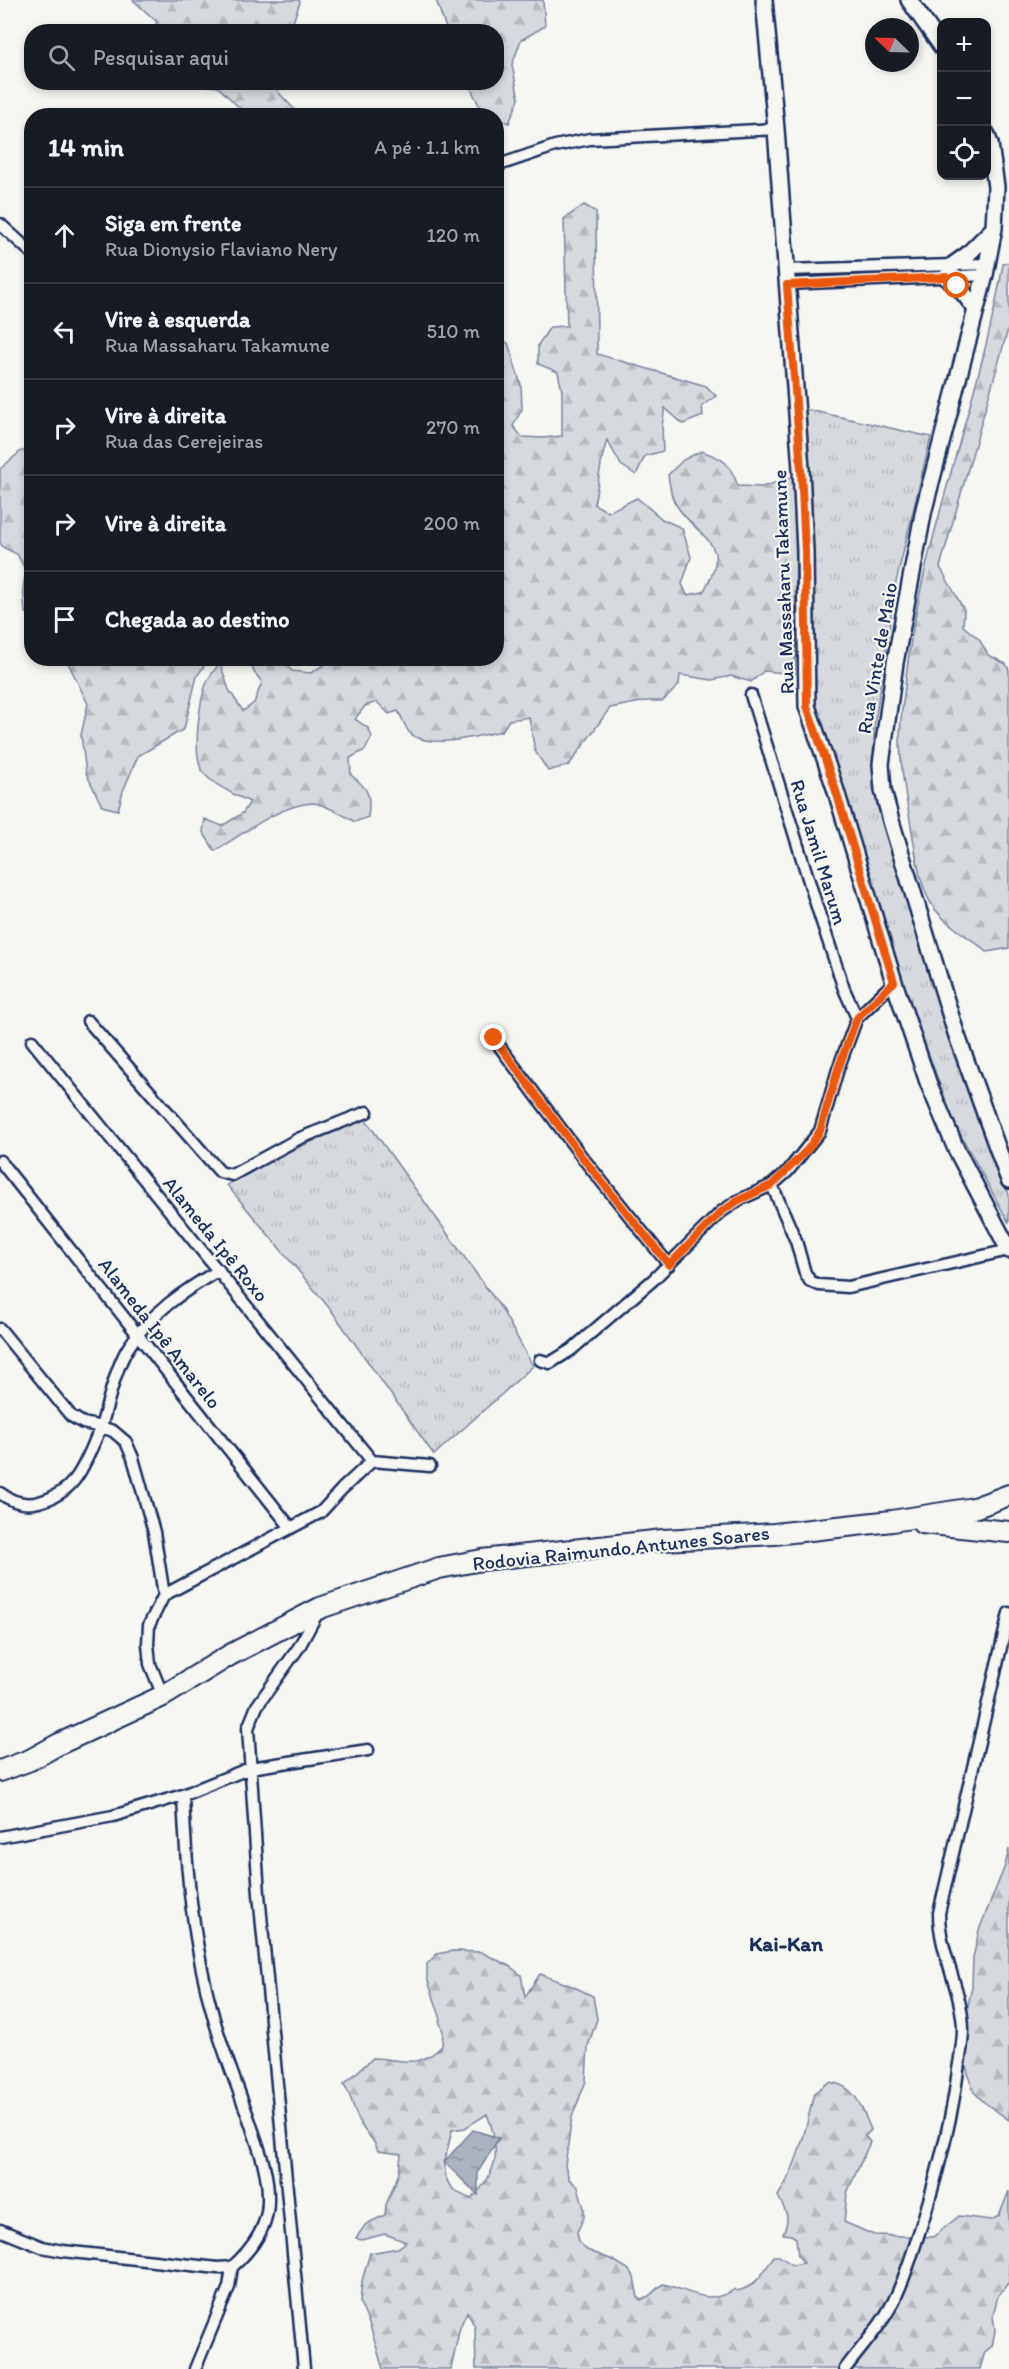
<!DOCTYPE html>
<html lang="pt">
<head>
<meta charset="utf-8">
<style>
	:root { --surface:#171b24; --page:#20242c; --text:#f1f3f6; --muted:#9ea1a6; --line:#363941 }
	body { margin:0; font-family:Itim,sans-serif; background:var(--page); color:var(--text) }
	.controls { position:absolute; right:18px; top:18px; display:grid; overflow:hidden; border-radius:12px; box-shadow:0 3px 9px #0003 }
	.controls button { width:54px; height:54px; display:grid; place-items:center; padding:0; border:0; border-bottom:2px solid var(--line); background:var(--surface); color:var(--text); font:30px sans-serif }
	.compass { position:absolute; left:865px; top:18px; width:54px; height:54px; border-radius:50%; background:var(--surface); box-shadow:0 3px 9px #0003; rotate:293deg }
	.stop { position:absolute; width:18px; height:18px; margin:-14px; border:4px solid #ea580c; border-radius:50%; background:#fff }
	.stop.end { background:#ea580c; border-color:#fff; box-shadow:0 2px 6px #0008 }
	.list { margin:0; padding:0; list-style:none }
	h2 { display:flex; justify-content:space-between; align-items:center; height:78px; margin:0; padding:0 24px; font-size:26px }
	h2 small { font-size:20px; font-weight:400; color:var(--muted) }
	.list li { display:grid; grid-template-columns:39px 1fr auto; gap:18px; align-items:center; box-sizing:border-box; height:96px; padding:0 24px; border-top:2px solid var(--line) }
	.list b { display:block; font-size:22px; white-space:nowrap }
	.list p { margin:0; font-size:20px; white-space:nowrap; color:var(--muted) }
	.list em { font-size:20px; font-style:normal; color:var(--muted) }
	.icon { flex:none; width:33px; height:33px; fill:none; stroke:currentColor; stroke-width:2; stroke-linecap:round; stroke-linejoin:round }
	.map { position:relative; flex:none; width:1009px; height:2369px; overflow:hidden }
	.search { position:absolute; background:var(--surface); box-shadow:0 3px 9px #0003; left:24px; top:24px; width:480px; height:66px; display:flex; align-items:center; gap:15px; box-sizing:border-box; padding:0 21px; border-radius:24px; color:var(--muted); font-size:22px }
	.panel { position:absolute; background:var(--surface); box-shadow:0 3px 9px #0003; left:24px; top:108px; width:480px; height:558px; border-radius:24px }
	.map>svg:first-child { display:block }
	.forest { fill:url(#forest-firs); stroke:#78849e; stroke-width:1.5; fill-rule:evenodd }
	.park { fill:url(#park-tufts); stroke:#78849e; stroke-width:1.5 }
	.water { fill:url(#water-ripples); stroke:#717e99; stroke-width:1.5 }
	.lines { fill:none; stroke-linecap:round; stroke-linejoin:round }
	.street-casing { stroke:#1b2f5e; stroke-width:15 }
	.secondary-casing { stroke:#1b2f5e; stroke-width:20 }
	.highway-casing { stroke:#1b2f5e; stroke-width:24 }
	.street { stroke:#f6f6f2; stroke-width:10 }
	.secondary { stroke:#f6f6f2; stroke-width:15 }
	.highway { stroke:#f6f6f2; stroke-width:20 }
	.route { stroke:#ea580c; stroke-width:8 }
	.labels { text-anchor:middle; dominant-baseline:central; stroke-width:4.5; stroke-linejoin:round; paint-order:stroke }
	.street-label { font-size:20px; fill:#1b2f5e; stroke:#f6f6f2 }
	.neighbourhood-label { font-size:21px; font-weight:bold; fill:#1b2f5e; stroke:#f6f6f2 }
</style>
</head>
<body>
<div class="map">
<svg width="1009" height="2369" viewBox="0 0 1009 2369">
	<defs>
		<pattern id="forest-firs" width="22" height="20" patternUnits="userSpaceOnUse" patternTransform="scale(1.5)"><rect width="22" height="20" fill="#d6d9dd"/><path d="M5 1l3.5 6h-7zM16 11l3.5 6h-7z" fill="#b7bbc0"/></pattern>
		<pattern id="park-tufts" width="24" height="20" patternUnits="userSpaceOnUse" patternTransform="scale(1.5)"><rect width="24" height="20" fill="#d6d9dd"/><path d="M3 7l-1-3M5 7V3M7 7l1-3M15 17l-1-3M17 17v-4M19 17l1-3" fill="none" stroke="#b7bbc0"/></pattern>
		<pattern id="water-ripples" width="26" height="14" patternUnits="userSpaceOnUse" patternTransform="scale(1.5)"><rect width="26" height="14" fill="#abb2c0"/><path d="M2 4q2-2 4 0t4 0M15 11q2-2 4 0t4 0" fill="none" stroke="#8a919f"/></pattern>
	</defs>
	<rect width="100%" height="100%" fill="#f6f6f2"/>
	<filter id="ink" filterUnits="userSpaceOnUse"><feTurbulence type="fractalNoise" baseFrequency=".0167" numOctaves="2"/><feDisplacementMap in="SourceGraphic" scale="12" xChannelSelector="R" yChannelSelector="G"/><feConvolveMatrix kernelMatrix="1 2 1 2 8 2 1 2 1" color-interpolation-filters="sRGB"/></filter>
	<g filter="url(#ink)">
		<path class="forest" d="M 133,0 L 299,0 L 300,2 L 290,31 L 152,32 L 157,22 Z
			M 436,0 L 543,0 L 545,26 L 521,40 L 512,65 L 519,99 L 509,123 L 497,119 L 496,116 L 483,113 L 468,83 L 496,82 L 496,32 L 447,31 Z
			M 182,83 L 275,83 L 279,93 L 295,110 L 292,115 L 247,115 L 218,87 Z
			M 584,205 L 596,212 L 597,354 L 706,386 L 716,396 L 702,406 L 703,416 L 683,424 L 665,408 L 662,426 L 663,451 L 645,456 L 636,475 L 621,465 L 607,440 C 600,461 599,482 594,504 L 608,512 L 637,498 L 662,519 L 682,528 L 691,557 L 682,584 L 687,595 L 703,592 C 735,540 698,541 675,503 C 670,495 670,484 668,475 L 683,460 L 701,451 C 725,459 729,462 738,486 L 762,487 L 796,476 L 795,674 L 764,671 L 751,682 L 731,676 L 712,680 L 680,675 L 679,685 L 663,701 L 646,701 L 610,708 L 569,765 L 548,771 L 535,751 L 529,717 L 509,720 L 502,731 C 478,736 427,751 409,732 C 405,727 402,717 398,711 L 389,714 L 377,702 L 365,706 L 355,719 L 368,728 L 372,737 L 365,750 L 350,758 L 351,775 C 369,789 371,795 368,817 L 355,822 C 345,816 323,803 312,803 C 279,805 243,834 215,851 L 203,832 L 205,819 L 222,826 L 243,813 L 250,802 C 238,797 206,781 201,769 C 193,749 199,697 209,678 C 212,673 216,668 220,663 L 229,690 L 243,711 L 254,703 L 262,682 L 254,672 L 249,659 L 280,659 L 292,671 L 311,673 L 333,659 L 496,658 L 497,338 L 508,343 L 521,385 L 522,409 L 513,426 L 522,437 L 543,438 L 562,436 L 562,391 L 558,372 L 538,364 L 538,345 L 550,327 L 567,326 L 564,219 Z
			M 1009,262 L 1009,326 L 940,567 L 964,610 L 963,626 L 979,639 L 988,655 L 1006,664 L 1009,670 L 1009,948 L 987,952 C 969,936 945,925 932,905 C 918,883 916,852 911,826 C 906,797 900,767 900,737 C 900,720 903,703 905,687 C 919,542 979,407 1003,264 Z
			M 21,451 L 31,451 L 31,616 L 25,612 L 23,587 L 26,571 L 17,554 L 4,548 L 0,543 L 0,469 Z
			M 71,658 L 209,659 L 197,676 L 184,729 L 138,756 L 123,791 L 118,810 L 102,806 L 86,773 L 81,735 L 88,704 L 69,665 Z
			M 1009,1849 L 1009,2120 L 984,2102 L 974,2092 L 964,2060 L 966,2015 L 972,1987 L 973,1958 L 979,1930 L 1005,1866 Z
			M 453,1951 L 481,1952 L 509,1966 L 521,1975 L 525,1997 L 540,1974 L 572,1986 L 593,1996 L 597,2019 L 588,2046 L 586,2081 L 572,2117 L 565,2165 L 569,2179 L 578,2187 L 584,2208 L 584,2217 L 577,2232 L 579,2242 L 587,2250 L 613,2260 L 628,2269 L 634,2277 L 638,2298 L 641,2300 C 650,2298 656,2288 663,2284 C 689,2290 710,2307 735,2289 L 737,2291 C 757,2287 764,2271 774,2256 L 779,2256 L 792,2265 L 804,2263 L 798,2256 L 796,2238 L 791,2235 L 783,2234 C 791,2216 786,2213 778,2196 C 798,2165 806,2129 814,2093 L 829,2082 C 856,2085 862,2108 871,2130 L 865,2136 L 870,2142 L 847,2193 L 844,2222 L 874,2235 L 933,2237 L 959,2216 L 991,2220 L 999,2216 L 1009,2191 L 1009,2282 L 998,2296 L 993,2315 L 995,2331 L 992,2346 L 985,2352 L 980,2369 L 476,2369 L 475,2327 L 467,2312 L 460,2327 L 451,2369 L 383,2369 L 370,2326 L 360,2303 L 362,2281 L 370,2253 L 398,2248 L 406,2242 L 385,2234 L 361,2240 L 356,2238 L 366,2224 L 385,2215 L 386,2205 L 399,2173 L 401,2154 L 378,2151 C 375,2140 369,2137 363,2128 C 354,2115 353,2098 344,2084 L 373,2058 C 403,2059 418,2070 442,2046 L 443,2031 L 439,2021 L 441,2019 L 427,1978 L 427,1964 L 437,1954 ZM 487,2114 C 501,2149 499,2172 471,2199 C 466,2196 458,2194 454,2190 C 437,2175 448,2149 452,2130 L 465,2128 Z"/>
		<path class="park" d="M 800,408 L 931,437 L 896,582 L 874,728 L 875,793 L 1009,1195 L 1009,1223 L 952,1119 L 898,969 L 840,787 L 809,707 Z
			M 365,1119 L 501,1308 L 533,1366 L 434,1455 L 331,1310 L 227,1185 L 266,1161 Z"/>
		<path class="water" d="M 473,2130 L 499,2138 L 478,2172 L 478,2195 L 444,2162 Z"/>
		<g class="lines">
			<defs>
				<path id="street" d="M 496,166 L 555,146 L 590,139 L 776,129
					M 0,224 L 32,253
					M 786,270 L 987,264
					M 787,284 L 985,275
					M 751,695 L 818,910 L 844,989 L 857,1018
					M 88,1021 L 220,1172 L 232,1175 L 298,1139 L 367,1112
					M 494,1039 L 582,1157 L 669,1265
					M 32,1041 L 372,1461
					M 0,1161 L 291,1528
					M 772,1185 L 796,1241 L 805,1273 L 810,1281 L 819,1285 L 848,1287 L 1009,1250
					M 0,1329 L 71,1416 L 83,1423 L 101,1427 C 85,1461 79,1492 39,1502 C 24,1506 12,1502 0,1493
					M 540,1360 L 550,1363 L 571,1350 L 653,1280 L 721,1212 L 739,1200 L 772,1185 L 788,1171 L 820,1131 L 838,1069 L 857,1018 L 894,982
					M 164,1595 L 321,1512 L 342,1489 L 372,1461 L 430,1466
					M 163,1696 L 150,1664 L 148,1644 L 149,1625 L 164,1595 L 154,1532 L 133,1458 L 126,1442 L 113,1431 L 101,1427 C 108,1404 115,1369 128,1348 C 149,1314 185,1290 219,1270
					M 0,1837 L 113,1816 L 183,1795 L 250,1768 L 368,1750
					M 0,2230 L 42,2247 L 63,2251 L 218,2268 L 232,2267 C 251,2250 268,2228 268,2201 C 269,2173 259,2149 250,2122 C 238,2088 224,2054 214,2019 C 193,1945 186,1871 183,1795
					M 195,2369 L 229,2287 L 232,2267
					M 304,2369 L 259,1894 L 248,1728 L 257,1706 L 299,1647 L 318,1612
					M 845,2369 C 863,2345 885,2322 897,2294 C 908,2270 916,2242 924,2217 C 939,2168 952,2120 958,2070 C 960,2057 963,2042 963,2029 C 962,1989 939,1953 939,1913 L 1009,1613"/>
				<path id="secondary" d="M 764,0 L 776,129 L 801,469 L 805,551 L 807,706 L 835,788 L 894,982 L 928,1082 L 956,1149 L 1009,1250
					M 909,0 L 942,47
					M 986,133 L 990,144 L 996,187 L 994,228 L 985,275 L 924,509 L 895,663 L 881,764 L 883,790 L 891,821 L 956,1033 L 1009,1180
					M 953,265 L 967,255 L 994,228
					M 946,277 L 958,286 L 976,309"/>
				<path id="highway" d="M 922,1523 L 1009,1532
					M 0,1771 L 30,1760 L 59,1744 L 163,1696 L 230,1655 L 320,1608 L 439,1568 L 482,1560 L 663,1540 L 774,1534 L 892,1521 L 974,1508 L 1009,1495"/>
			</defs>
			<use href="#street" class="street-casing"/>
			<use href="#secondary" class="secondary-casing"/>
			<use href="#highway" class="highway-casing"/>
			<use href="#street" class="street"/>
			<use href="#secondary" class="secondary"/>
			<use href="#highway" class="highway"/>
		</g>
	</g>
	<g class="lines" filter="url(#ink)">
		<path class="route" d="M 494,1038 L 582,1157 L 669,1265 L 721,1212 L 739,1200 L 772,1185 L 808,1149 L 820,1131 L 838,1069 L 857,1018 L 894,982 L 835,788 L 807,706 L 805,551 L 801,469 L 787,285 L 946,277 L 957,286"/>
	</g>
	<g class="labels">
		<g class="street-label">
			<text transform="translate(783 582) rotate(-92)">Rua Massaharu Takamune</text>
			<text transform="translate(877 658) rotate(-80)">Rua Vinte de Maio</text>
			<text transform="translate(819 852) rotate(73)">Rua Jamil Marum</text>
			<text transform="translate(216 1239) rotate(51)">Alameda Ipê Roxo</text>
			<text transform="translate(160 1333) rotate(52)">Alameda Ipê Amarelo</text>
			<text transform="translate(621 1548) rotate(-6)">Rodovia Raimundo Antunes Soares</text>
		</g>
		<g class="neighbourhood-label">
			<text x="786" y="1943">Kai-Kan</text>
		</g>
	</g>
</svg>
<div class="controls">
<button>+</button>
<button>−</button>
<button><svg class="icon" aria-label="locate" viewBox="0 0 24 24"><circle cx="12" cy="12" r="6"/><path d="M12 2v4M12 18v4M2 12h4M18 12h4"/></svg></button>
</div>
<svg class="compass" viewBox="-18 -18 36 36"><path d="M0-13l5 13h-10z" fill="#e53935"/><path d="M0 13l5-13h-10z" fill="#9ea1a6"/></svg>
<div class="stop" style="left:957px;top:286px"></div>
<div class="stop end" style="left:494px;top:1038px"></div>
<div class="search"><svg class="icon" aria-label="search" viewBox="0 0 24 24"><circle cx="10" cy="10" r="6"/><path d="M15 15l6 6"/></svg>Pesquisar aqui</div>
<section class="panel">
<h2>14 min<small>A pé · 1.1 km</small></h2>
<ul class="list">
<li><svg class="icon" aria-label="ahead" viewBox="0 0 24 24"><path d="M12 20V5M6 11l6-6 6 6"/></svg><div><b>Siga em frente</b><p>Rua Dionysio Flaviano Nery</p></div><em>120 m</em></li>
<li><svg class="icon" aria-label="left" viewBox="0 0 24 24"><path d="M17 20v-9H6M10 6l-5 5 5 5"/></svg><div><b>Vire à esquerda</b><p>Rua Massaharu Takamune</p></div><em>510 m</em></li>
<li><svg class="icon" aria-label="right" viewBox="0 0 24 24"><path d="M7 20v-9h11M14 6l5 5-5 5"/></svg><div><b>Vire à direita</b><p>Rua das Cerejeiras</p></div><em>270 m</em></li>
<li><svg class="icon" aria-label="right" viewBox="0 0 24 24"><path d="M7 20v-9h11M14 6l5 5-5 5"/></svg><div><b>Vire à direita</b></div><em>200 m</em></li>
<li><svg class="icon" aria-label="arrive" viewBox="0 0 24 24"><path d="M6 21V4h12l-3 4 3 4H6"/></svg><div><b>Chegada ao destino</b></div></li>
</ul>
</section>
</div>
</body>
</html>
